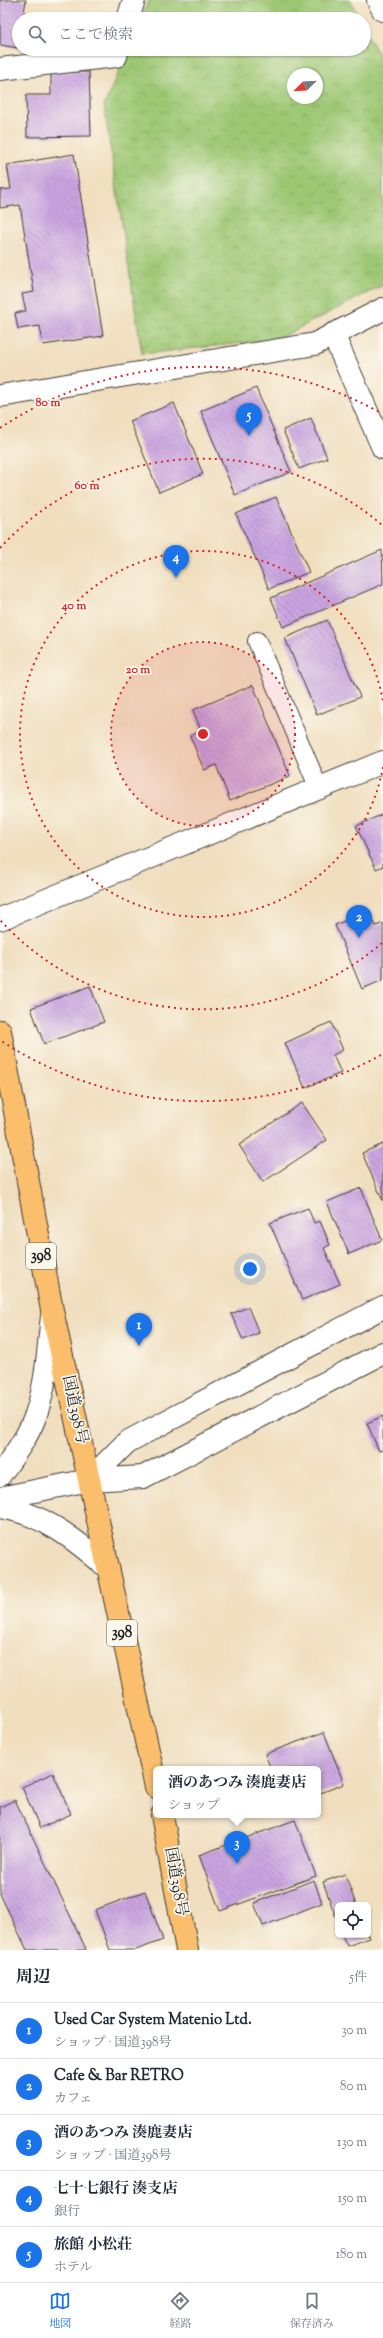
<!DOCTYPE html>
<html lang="ja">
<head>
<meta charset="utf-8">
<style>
	:root { --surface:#fff; --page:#f6f6f7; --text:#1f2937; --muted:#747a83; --line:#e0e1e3; --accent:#1a73e8 }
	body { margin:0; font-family:"Sorts Mill Goudy","Noto Serif JP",serif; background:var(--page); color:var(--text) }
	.controls { position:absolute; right:12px; bottom:12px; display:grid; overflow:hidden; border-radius:6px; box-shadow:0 1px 3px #0004 }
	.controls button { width:36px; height:36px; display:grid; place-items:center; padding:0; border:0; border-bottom:1px solid var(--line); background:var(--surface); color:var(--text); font:20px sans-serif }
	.compass { position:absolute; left:287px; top:68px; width:36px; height:36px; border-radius:50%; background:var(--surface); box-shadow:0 1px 3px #0004; rotate:246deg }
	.you { position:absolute; left:250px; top:1269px; width:14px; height:14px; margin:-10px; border:3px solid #fff; border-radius:50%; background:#1a73e8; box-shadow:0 0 0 6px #1a73e833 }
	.badge { display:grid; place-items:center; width:26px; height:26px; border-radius:50%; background:var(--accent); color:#fff; font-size:13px; font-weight:700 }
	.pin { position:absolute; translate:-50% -33px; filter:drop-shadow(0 1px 2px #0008) }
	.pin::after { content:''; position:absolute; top:21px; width:14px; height:12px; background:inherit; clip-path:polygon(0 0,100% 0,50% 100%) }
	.popup { position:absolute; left:153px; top:1766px; width:168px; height:52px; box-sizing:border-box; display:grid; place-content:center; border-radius:6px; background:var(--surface); filter:drop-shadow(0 1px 3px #0005); font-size:13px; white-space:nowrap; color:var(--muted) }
	.popup b { font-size:15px; color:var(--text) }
	.popup::after { content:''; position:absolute; left:50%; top:100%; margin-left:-8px; border:8px solid transparent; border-top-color:var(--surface) }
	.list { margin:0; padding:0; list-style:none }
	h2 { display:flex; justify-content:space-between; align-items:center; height:52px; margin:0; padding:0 16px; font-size:17px }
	h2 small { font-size:13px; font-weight:400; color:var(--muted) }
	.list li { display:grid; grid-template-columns:26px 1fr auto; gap:12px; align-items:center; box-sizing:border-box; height:56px; padding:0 16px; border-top:1px solid var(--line) }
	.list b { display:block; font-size:15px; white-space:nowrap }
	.list p { margin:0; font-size:13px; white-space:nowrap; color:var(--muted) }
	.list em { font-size:13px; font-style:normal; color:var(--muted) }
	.icon { flex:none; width:22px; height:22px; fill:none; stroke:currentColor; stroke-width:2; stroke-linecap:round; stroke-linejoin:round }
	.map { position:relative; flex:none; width:383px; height:1950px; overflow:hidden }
	.search { position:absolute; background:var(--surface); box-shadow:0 1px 3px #0004; left:12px; right:12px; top:12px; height:44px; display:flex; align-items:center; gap:10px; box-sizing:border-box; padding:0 14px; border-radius:22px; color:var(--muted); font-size:15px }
	.sheet { height:332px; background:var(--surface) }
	nav { display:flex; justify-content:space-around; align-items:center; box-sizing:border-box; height:56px; border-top:1px solid var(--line); background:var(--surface); font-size:11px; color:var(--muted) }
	nav a { display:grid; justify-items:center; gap:2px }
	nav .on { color:var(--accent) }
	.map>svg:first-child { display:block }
	.park { fill:url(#park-crowns); stroke:#5c7248; fill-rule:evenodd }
	.building { fill:url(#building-back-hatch) }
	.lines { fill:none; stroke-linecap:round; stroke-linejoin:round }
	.service-casing { stroke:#3c3934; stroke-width:20 }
	.minor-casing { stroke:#3c3934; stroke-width:24 }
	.tertiary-casing { stroke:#3c3934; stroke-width:24 }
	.trunk-casing { stroke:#3c3934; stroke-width:24 }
	.service { stroke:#fff; stroke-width:18 }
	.minor { stroke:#fff; stroke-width:22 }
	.tertiary { stroke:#fff; stroke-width:22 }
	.trunk { stroke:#fabe6d; stroke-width:22 }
	.ring { fill:none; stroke:#d62828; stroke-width:2; stroke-dasharray:2 4 }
	.labels { text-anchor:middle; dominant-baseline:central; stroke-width:3.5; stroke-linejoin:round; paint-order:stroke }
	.shield { fill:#fbf7ec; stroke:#5f5e5a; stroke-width:1 }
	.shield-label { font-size:15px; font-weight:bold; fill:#1c1c1c }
	.street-label { font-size:16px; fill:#1c1c1c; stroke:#fbf7ec }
	.centre { fill:#d62828; stroke:#fbf7ec; stroke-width:2 }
	.ring-label { font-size:12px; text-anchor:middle; font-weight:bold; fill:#d62828; stroke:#fbf7ec; stroke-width:3.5; stroke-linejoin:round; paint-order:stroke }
</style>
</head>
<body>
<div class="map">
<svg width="383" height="1950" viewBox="0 0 383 1950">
	<defs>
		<pattern id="park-crowns" width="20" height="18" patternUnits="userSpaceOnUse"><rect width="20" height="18" fill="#9dc773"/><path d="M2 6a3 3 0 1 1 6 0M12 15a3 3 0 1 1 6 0" fill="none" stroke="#87aa63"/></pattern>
		<pattern id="building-back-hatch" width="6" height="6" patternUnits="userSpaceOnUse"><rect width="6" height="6" fill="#caa4e1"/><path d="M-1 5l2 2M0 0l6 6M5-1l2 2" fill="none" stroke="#a385b6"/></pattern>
	</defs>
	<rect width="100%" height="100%" fill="#fbf7ec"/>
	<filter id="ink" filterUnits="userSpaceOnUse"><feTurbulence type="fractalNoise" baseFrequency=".025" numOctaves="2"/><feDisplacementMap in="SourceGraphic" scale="8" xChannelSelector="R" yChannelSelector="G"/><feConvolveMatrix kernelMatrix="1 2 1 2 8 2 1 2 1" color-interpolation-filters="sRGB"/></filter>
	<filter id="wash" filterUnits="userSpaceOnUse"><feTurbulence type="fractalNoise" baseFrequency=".012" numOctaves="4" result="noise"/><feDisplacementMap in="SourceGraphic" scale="16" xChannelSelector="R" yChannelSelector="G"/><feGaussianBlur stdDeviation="0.9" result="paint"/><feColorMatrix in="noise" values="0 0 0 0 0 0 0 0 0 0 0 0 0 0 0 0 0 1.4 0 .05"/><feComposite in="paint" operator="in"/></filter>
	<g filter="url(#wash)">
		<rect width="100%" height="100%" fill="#f0debe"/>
		<path class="park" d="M 149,0 L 350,0 L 360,19 L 141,19 Z
			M 364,27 L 383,63 L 383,285 L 278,339 L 142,354 L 104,106 L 128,49 L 364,49 ZM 293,74 L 317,74 L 317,98 L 293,98 Z"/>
		<g id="blocks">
			<path class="building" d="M 0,0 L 26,0 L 23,19 L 19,19 L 18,48 L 0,45 Z
				M 51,72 L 89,72 L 91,136 L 27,137 L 26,95 L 51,95 Z
				M 74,154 L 103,336 L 43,345 L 40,326 L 18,329 L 15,313 L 26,311 L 22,294 L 34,292 L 20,205 L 0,208 L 0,190 L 11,189 L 7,165 Z
				M 256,388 L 291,472 L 235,495 L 201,411 Z
				M 174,403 L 203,474 L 159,492 L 130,421 Z
				M 311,418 L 327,458 L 299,469 L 283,430 Z
				M 276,497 L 309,572 L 269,589 L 236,514 Z
				M 382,550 L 383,584 L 283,627 L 271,598 Z
				M 327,620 L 360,697 L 317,715 L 285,638 Z
				M 253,685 L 290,776 L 230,801 L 216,765 L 204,770 L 190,736 L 201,731 L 193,710 Z
				M 383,814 L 383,866 L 376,869 L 356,826 Z
				M 369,911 L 376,926 L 383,923 L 383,980 L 362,989 L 335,925 Z
				M 90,986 L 104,1022 L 44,1044 L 31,1008 Z
				M 331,1022 L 343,1050 L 333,1055 L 341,1073 L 305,1088 L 285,1043 Z
				M 302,1103 L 327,1140 L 263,1182 L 239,1145 Z
				M 383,1144 L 383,1201 L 362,1153 Z
				M 361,1188 L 382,1240 L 349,1254 L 327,1202 Z
				M 308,1208 L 314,1223 L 320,1221 L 330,1245 L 324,1248 L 340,1284 L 302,1300 L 270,1223 Z
				M 248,1307 L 259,1333 L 243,1340 L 231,1314 Z
				M 383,1416 L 383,1450 L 379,1451 L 367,1423 Z
				M 324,1732 L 344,1784 L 318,1794 L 318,1769 L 271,1769 L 265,1754 Z
				M 53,1773 L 71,1814 L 40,1828 L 22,1787 Z
				M 15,1800 L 86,1949 L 84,1950 L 27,1950 L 0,1894 L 0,1807 Z
				M 295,1820 L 316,1876 L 220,1911 L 199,1855 Z
				M 345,1874 L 356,1905 L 338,1905 L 338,1923 L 323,1882 Z
				M 314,1880 L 322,1903 L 263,1926 L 254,1903 Z
				M 145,1891 L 163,1940 L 136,1950 L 110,1950 L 95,1910 Z
				M 342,1935 L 368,1935 L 369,1938 L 347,1946 Z"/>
		</g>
	</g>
	<g filter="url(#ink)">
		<use href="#blocks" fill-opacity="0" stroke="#3c3934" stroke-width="1"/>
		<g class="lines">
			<defs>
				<path id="service" d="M 257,641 L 319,789"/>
				<path id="minor" d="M 378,0 L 383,10
					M 128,19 L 134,0
					M 0,69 L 116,56 L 118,49
					M 333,334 L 383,448
					M 0,396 L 315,344 L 383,309
					M 0,919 L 383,762"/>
				<path id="tertiary" d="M 0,1475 C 13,1456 29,1436 36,1414 C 47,1383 48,1348 52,1316
					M 89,1480 L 127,1442 L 383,1307
					M 0,1498 L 89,1480 L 143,1477 L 383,1353
					M 0,1507 C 42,1513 76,1540 108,1568"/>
				<path id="trunk" d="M 0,1031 L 52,1310 L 156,1787
					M 162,1815 L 187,1950"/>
			</defs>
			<use href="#service" class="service-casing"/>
			<use href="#minor" class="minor-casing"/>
			<use href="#tertiary" class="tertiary-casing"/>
			<use href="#trunk" class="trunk-casing"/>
			<use href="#service" class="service"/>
			<use href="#minor" class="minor"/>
			<use href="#tertiary" class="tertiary"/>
			<use href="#trunk" class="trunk"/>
		</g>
	</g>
	<circle cx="203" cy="734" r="92" fill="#d62828" fill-opacity=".12"/>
	<g class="ring">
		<circle cx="203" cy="734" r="92"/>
		<path d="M383 767A183 183 0 1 1 383 701"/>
		<path d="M382 943A275 275 0 0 1 0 920M0 548A275 275 0 0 1 382 525"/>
		<path d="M381 1055A367 367 0 0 1 0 1040M0 428A367 367 0 0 1 381 413"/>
	</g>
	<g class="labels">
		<g class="shield">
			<rect x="26" y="1243" width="30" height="26" rx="3"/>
			<rect x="107" y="1620" width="30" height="26" rx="3"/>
		</g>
		<g class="shield-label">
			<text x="41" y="1256">398</text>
			<text x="122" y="1633">398</text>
		</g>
		<g class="street-label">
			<text transform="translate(74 1410) rotate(78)">国道398号</text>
			<text transform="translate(175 1882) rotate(80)">国道398号</text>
		</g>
	</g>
	<circle cx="203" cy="734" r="6" class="centre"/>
	<g class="ring-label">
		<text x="48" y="406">80 m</text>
		<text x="87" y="489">60 m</text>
		<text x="74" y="609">40 m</text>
		<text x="138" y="673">20 m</text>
	</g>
</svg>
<div class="controls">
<button><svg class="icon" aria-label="locate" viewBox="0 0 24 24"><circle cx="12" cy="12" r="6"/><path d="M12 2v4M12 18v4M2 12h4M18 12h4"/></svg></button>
</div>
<svg class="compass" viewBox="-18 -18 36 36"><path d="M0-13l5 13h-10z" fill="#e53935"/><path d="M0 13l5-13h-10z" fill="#747a83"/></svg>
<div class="you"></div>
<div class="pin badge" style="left:139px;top:1346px">1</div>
<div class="pin badge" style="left:359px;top:938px">2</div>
<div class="pin badge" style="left:237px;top:1864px">3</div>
<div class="popup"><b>酒のあつみ 湊鹿妻店</b>ショップ</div>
<div class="pin badge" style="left:176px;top:578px">4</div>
<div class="pin badge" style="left:249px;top:436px">5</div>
<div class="search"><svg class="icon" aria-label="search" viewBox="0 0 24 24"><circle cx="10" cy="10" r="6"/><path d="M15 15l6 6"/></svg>ここで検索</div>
</div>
<section class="sheet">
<h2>周辺<small>5件</small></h2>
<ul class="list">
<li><span class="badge">1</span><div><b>Used Car System Matenio Ltd.</b><p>ショップ · 国道398号</p></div><em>30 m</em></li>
<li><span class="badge">2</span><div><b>Cafe &amp; Bar RETRO</b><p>カフェ</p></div><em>80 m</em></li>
<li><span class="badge">3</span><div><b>酒のあつみ 湊鹿妻店</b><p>ショップ · 国道398号</p></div><em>130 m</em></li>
<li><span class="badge">4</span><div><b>七十七銀行 湊支店</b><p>銀行</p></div><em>150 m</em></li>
<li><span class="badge">5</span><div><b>旅館 小松荘</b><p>ホテル</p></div><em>180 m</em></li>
</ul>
</section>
<nav>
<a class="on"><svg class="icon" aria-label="map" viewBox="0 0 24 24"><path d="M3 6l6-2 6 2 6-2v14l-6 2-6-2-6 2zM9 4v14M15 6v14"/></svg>地図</a>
<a><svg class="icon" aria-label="directions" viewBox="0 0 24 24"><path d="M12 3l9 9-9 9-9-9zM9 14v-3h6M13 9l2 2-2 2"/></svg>経路</a>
<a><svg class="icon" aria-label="saved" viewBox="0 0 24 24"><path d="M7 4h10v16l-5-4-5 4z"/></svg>保存済み</a>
</nav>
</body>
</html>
